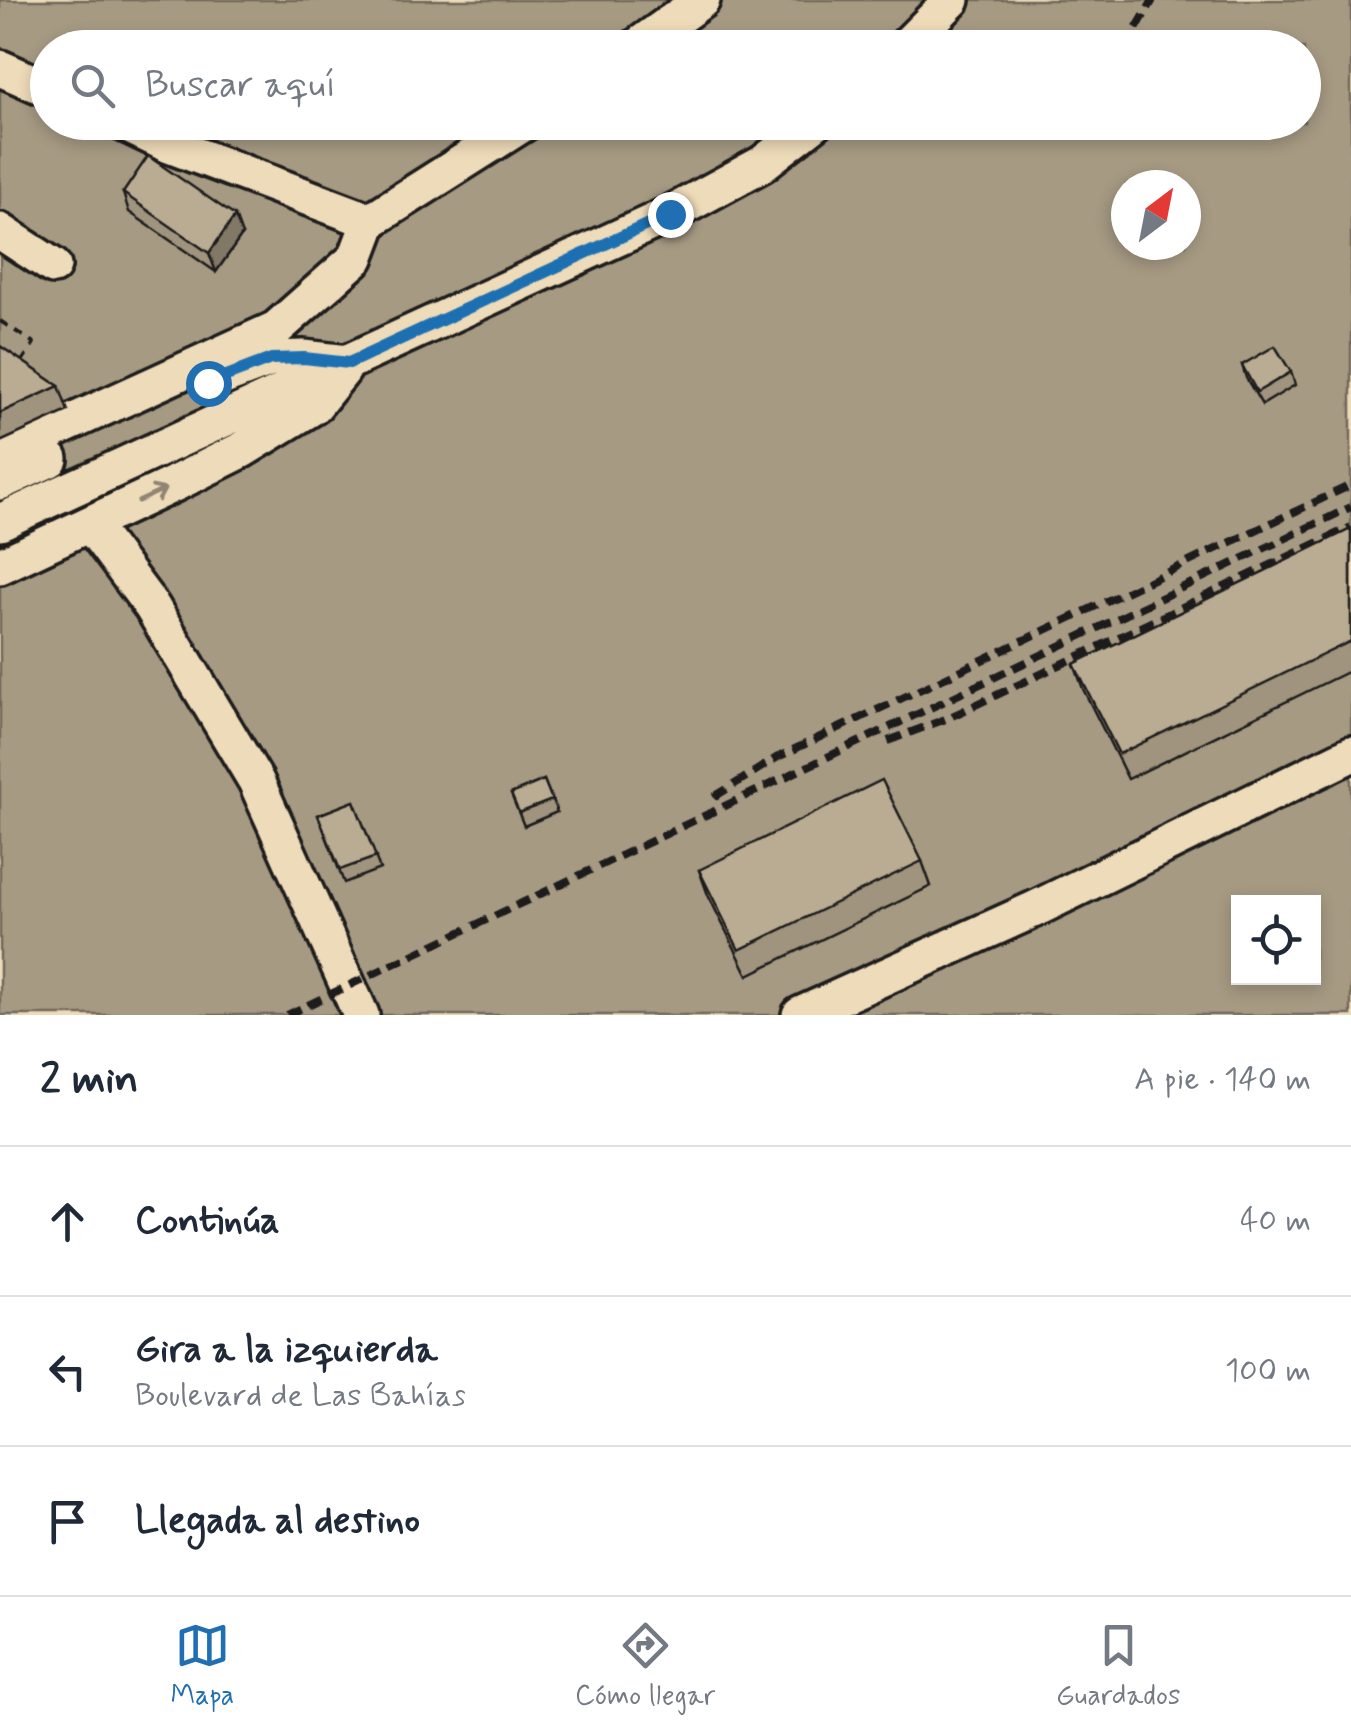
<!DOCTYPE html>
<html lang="es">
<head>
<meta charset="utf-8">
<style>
	:root { --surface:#fff; --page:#f2f2f3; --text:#1f2937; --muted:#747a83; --line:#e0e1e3; --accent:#1f6fb2 }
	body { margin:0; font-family:Mynerve,sans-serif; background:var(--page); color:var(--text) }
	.controls { position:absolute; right:30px; bottom:30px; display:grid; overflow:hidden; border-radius:0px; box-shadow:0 5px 15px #0003 }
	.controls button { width:90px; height:90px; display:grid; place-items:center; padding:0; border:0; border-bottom:2px solid var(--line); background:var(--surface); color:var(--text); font:50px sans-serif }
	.compass { position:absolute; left:1111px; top:170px; width:90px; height:90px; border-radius:50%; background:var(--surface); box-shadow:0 5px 15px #0003; rotate:32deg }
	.stop { position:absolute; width:30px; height:30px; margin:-22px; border:8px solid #1f6fb2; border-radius:50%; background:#fff }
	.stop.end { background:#1f6fb2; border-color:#fff; box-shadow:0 2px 10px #0008 }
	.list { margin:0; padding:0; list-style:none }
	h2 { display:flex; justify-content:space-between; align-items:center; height:130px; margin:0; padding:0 40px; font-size:42px }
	h2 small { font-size:32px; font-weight:400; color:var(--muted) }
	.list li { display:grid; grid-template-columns:65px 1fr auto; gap:30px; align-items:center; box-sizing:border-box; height:150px; padding:0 40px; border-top:2px solid var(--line) }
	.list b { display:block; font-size:38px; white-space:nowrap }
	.list p { margin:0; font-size:32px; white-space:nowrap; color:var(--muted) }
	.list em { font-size:32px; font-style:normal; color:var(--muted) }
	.icon { flex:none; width:55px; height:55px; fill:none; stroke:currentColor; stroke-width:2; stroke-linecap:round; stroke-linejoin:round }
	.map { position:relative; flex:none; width:1351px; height:1015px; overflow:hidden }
	.search { position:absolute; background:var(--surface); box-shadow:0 5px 15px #0003; left:30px; right:30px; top:30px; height:110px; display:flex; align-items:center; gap:25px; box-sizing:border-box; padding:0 35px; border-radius:55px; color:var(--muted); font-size:38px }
	.sheet { height:580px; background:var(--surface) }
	nav { display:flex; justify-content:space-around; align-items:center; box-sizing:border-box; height:140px; border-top:2px solid var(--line); background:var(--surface); font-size:28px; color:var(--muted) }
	nav a { display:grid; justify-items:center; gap:5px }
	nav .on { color:var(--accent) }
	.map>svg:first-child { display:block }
	.water { fill:#a69a83; stroke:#6f685a; stroke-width:2.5; fill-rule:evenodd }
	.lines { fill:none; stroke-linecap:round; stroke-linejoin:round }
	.minor-casing { stroke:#1c1c1c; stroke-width:42 }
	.path { stroke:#1c1c1c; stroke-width:4; stroke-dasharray:10 8; stroke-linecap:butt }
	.minor { stroke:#eedbb9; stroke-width:35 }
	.rail { stroke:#1c1c1c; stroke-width:8; stroke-dasharray:15 8; stroke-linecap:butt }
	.wall { fill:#a0947e; stroke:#1c1c1c; stroke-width:2.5 }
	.shaded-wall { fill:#827866; stroke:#1c1c1c; stroke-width:2.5 }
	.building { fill:#baac92; stroke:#1c1c1c; stroke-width:2.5 }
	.oneway { stroke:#908572 }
	.route { stroke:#1f6fb2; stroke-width:12 }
</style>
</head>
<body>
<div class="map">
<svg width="1351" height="1015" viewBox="0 0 1351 1015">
	<rect width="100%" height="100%" fill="#eedbb9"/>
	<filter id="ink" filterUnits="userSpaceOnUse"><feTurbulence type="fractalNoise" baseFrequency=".01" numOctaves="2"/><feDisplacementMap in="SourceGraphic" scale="20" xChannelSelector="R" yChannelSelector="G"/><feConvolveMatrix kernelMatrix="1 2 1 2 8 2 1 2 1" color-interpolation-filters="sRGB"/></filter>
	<g filter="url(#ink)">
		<path class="water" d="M 0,0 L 1351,0 L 1351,1015 L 0,1015 ZM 48,48 L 1304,48 L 1304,122 L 48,122 ZM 1126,185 L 1186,185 L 1186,245 L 1126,245 ZM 1238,902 L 1314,902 L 1314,978 L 1238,978 Z"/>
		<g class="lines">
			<defs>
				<path id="minor" d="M 635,48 L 702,0
					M 904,48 L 952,0
					M 0,68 L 48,89
					M 121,122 L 169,145 L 370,221
					M 0,231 L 53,266
					M 219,379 L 271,359 L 304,358 L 348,363
					M 0,455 L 276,329 L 356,258 L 370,221 L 526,122
					M 0,482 L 50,459
					M 0,522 L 670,214 L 762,164 L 816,122
					M 90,524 L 152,607 L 256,781 L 361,1015
					M 0,566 L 174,484 L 242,450 L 314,406 L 343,370
					M 800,1015 L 1035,909 L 1351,754"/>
			</defs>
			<use href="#minor" class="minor-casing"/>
			<path class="path" d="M 0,321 L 34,343 L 21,363"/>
			<use href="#minor" class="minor"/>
			<path class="rail" d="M 1125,48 L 1153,0
				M 888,741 L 948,718 L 1351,527
				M 714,797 L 778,757 L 1351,485
				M 287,1015 L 1351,507"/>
		</g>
		<path class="wall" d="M 123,193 L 242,235 L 216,272 L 129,212 Z
			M 0,346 L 59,386 L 68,411 L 0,442 Z
			M 1242,365 L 1291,372 L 1295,385 L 1262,405 L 1246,378 Z
			M 1351,529 L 1351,670 L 1128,779 L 1083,689 L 1074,664 Z
			M 544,780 L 557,812 L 524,826 L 511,794 Z
			M 354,801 L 380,869 L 344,883 L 318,815 Z
			M 922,861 L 931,886 L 748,975 L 708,895 L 699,870 Z"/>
		<path class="shaded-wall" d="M 235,216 L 242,235 L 216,272 L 209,253 Z"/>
		<path class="building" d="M 148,156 L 235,216 L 209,253 L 123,193 Z
			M 0,346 L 59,386 L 0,413 Z
			M 1275,346 L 1291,372 L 1257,392 L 1242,365 Z
			M 1351,529 L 1351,641 L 1119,754 L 1074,664 Z
			M 544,780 L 552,800 L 519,813 L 511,794 Z
			M 882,780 L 922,861 L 739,950 L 699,870 Z
			M 354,801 L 376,857 L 340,870 L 318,815 Z"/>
		<defs><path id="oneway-shaft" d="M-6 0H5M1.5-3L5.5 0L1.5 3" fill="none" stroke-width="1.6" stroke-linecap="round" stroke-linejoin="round" transform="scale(2.5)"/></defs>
		<use class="oneway" href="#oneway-shaft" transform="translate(152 495) rotate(-25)"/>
	</g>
	<g class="lines" filter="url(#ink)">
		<path class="route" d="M 208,383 L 271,359 L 304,358 L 349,363 L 670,214"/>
	</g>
</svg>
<div class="controls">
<button><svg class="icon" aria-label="locate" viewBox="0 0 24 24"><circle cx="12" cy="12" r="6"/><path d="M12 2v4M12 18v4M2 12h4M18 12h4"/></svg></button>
</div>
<svg class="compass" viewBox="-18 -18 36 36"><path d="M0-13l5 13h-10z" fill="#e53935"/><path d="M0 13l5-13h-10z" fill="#747a83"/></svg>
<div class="stop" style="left:208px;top:383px"></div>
<div class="stop end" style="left:670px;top:214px"></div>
<div class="search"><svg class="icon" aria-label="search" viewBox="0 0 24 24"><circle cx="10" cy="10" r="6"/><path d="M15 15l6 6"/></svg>Buscar aquí</div>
</div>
<section class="sheet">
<h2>2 min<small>A pie · 140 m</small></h2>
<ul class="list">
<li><svg class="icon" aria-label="ahead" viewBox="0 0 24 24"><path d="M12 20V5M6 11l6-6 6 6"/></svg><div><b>Continúa</b></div><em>40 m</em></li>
<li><svg class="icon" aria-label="left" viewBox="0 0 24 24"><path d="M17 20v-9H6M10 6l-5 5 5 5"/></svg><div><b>Gira a la izquierda</b><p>Boulevard de Las Bahías</p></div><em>100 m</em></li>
<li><svg class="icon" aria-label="arrive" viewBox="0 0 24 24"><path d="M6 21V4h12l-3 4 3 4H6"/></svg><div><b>Llegada al destino</b></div></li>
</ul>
</section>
<nav>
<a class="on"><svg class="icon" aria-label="map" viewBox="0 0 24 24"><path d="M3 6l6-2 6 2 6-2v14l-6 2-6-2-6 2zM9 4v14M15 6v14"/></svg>Mapa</a>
<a><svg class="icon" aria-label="directions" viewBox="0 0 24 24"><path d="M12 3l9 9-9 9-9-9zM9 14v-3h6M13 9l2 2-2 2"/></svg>Cómo llegar</a>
<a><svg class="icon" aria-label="saved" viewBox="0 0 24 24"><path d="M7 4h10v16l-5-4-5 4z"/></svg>Guardados</a>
</nav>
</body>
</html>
